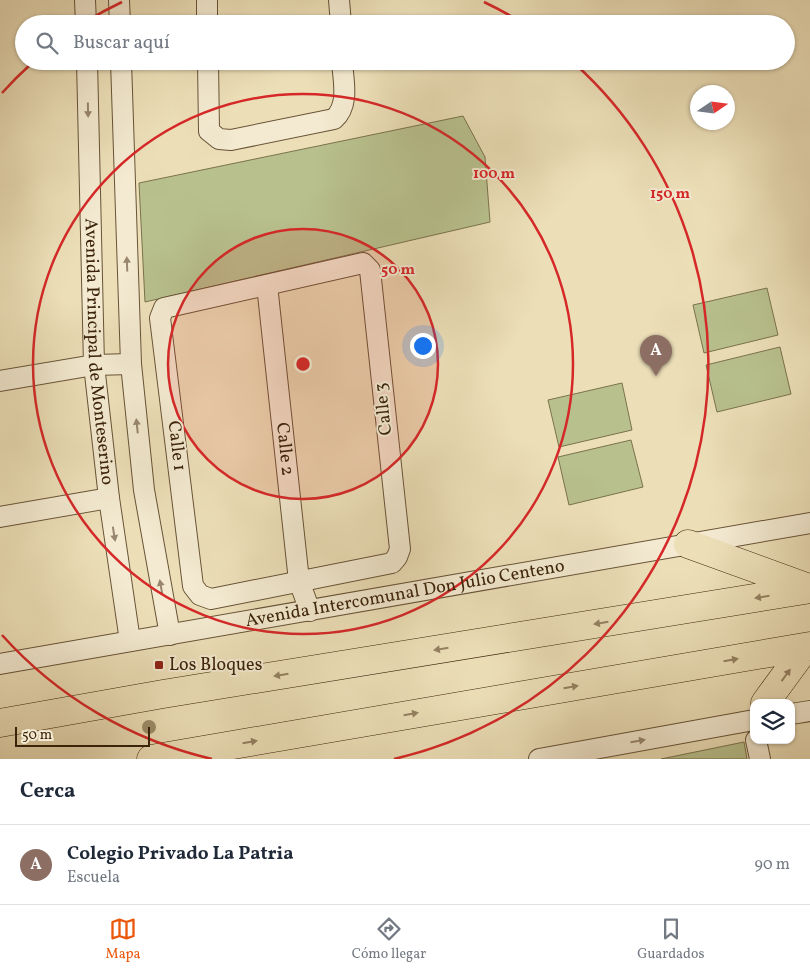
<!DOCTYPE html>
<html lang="es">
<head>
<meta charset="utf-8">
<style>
	:root { --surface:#fff; --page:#f6f6f7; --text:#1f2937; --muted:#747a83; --line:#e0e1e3; --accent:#ea580c }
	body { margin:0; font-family:Vollkorn,serif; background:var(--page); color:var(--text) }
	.controls { position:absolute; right:15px; bottom:15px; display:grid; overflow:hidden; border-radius:10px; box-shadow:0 1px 4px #0004 }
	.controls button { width:45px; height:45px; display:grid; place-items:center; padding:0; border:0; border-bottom:1px solid var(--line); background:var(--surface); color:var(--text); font:25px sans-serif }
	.compass { position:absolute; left:690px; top:85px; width:45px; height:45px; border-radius:50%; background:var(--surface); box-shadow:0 1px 4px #0004; rotate:77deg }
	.scale { position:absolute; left:15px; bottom:12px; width:135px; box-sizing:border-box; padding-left:5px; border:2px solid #3c240b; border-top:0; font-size:14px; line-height:18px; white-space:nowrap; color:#3c240b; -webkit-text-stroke:4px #f3ead1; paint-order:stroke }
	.you { position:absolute; left:422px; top:345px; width:18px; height:18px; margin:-12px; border:4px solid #fff; border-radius:50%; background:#1a73e8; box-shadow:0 0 0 8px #1a73e833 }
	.badge { display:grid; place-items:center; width:32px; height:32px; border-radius:50%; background:var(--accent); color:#fff; font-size:16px; font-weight:700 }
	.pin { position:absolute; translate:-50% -41px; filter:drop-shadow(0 1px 2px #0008) }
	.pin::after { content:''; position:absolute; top:26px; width:18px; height:15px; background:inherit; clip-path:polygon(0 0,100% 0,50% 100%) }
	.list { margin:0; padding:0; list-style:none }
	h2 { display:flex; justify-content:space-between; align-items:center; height:65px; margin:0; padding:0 20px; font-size:21px }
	h2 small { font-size:16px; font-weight:400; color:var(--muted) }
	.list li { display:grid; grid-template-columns:32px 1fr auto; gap:15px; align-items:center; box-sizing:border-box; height:80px; padding:0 20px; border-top:1px solid var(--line) }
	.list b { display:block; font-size:19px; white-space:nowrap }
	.list p { margin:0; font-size:16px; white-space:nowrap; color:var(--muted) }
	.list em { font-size:16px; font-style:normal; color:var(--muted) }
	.icon { flex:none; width:28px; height:28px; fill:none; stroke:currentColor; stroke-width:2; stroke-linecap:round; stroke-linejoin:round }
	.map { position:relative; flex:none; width:810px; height:759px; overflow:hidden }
	.search { position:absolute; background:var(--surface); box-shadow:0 1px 4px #0004; left:15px; right:15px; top:15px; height:55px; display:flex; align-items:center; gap:12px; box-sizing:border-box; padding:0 18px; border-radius:28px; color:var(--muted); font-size:19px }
	.sheet { height:145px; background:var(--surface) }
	nav { display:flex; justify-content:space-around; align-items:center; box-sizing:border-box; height:70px; border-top:1px solid var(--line); background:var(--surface); font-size:14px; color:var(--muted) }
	nav a { display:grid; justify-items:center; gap:2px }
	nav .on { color:var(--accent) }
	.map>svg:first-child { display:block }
	.green { fill:#b8c18e; stroke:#7a724c }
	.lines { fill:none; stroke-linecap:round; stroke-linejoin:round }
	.minor-casing { stroke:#685336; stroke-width:22 }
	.primary-casing { stroke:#3c240b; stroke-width:29 }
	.minor { stroke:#f3ead1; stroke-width:20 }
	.primary { stroke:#ecdfb8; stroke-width:28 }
	.tree { fill:#9c8e6b }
	.oneway { fill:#98876e }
	.oneway2 { fill:#948262 }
	.ring { fill:none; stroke:#d62828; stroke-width:2.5 }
	.poi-dot { fill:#8f2418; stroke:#f3ead1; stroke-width:2 }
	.labels { text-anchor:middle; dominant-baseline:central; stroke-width:4; stroke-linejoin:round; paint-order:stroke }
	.street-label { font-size:18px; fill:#3c240b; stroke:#f3ead1 }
	.poi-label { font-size:18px; fill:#3c240b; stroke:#f3ead1; text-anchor:start }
	.centre { fill:#d62828; stroke:#f3ead1; stroke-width:2.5 }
	.ring-label { font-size:15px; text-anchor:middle; font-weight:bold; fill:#d62828; stroke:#f3ead1; stroke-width:4; stroke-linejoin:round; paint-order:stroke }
</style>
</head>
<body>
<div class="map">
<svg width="810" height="759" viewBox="0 0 810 759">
	<rect width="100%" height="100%" fill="#ecdfb8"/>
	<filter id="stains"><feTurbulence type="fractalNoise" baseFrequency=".004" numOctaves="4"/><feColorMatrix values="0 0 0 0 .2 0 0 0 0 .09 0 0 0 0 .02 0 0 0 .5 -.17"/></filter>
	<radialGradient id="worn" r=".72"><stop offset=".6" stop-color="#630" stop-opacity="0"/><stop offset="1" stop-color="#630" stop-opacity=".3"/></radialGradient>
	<path class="green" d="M 463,116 L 485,157 L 490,222 L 145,302 L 139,183 Z
		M 767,288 L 778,335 L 704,353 L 693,305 Z
		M 780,347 L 791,394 L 717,412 L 706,365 Z
		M 622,383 L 632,430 L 559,447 L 548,400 Z
		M 631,440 L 643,487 L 569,505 L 558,457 Z
		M 744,742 L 747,759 L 661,759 Z"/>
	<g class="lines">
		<defs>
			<g id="minor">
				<path d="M 85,0 L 86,24"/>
				<path d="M 119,0 L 120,24"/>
				<path d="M 207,0 L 207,24"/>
				<path d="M 339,0 L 341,24"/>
				<path id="s1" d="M 87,61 L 94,365 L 109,498 L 130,641"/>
				<path d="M 121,61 L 131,364 L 144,490 L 170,635"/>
				<path d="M 208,61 L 209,131 L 219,139 L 231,140 L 334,119 C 350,105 343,80 342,61"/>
				<path d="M 363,263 L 370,270 L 400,549 L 397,557 L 392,563 L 211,599 L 200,595 L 193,586 L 160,318 L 164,308 Z"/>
				<path id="s2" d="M 267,285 L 299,581 L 310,611"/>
				<path d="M 0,381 L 94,365 L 131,364"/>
				<path d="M 0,517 L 109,498"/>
				<path id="s3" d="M 0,664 L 810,523"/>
				<path d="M 791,714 L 810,711"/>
				<path d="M 756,740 L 760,759"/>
				<path d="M 539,759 L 754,720"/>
			</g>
			<path id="primary" d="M 688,544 L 809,588
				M 765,703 L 806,647
				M 0,723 L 163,694 L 810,589
				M 151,759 L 810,646"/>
		</defs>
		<use href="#minor" class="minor-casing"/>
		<use href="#primary" class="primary-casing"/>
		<use href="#minor" class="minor"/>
		<use href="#primary" class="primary"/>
	</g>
	<circle class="tree" cx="149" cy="727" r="7"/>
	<defs><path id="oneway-solid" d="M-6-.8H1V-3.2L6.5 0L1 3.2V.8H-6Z" transform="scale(1.25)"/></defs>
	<g class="oneway">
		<use href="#oneway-solid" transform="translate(88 110) rotate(89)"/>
		<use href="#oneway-solid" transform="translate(127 264) rotate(-92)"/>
		<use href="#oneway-solid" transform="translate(137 426) rotate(-96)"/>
		<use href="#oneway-solid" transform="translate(114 534) rotate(81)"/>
		<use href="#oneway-solid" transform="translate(161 587) rotate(-100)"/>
		<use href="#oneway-solid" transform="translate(638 741) rotate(-10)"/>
	</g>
	<g class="oneway2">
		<use href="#oneway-solid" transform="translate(762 597) rotate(171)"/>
		<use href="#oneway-solid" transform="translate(601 623) rotate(171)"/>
		<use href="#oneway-solid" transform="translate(441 649) rotate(171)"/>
		<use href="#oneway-solid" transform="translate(731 660) rotate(-10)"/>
		<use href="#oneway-solid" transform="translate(281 675) rotate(171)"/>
		<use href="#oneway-solid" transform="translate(786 675) rotate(-54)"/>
		<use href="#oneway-solid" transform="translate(571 687) rotate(-10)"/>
		<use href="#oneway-solid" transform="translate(411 714) rotate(-10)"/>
		<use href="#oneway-solid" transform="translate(250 742) rotate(-10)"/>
	</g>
	<circle cx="303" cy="364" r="135" fill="#d62828" fill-opacity=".12"/>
	<g class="ring">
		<circle cx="303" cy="364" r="135"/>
		<circle cx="303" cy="364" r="270"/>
		<path d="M212 759A405 405 0 0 1 2 635M2 93A405 405 0 0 1 32 63M85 22A405 405 0 0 1 122 2M484 2A405 405 0 0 1 521 22M574 63A405 405 0 0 1 394 759"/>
	</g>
	<rect class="poi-dot" x="154" y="660" width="10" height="10" rx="2.5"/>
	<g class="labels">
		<g class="street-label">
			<text stroke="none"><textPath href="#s1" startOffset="291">Avenida Principal de Monteserino</textPath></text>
			<text transform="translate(384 409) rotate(-96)">Calle 3</text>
			<text transform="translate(176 446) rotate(83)">Calle 1</text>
			<text stroke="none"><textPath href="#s2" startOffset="165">Calle 2</textPath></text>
			<text stroke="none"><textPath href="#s3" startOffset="411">Avenida Intercomunal Don Julio Centeno</textPath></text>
		</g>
		<g class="poi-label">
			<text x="169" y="665">Los Bloques</text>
		</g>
	</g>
	<circle cx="303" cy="364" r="8" class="centre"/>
	<g class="ring-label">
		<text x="494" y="178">100 m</text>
		<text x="670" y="198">150 m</text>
		<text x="398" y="274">50 m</text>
	</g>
	<rect width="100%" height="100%" filter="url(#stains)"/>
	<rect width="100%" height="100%" fill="url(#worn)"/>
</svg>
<div class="controls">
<button><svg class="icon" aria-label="layers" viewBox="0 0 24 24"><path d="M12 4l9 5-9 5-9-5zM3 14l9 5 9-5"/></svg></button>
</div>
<svg class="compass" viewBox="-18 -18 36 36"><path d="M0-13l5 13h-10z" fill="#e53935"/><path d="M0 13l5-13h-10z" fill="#747a83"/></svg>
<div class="scale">50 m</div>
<div class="you"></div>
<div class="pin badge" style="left:656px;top:376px;background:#8d6e63">A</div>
<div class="search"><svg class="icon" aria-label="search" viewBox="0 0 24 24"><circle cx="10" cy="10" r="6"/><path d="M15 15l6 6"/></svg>Buscar aquí</div>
</div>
<section class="sheet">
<h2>Cerca<small></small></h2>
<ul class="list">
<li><span class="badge" style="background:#8d6e63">A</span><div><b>Colegio Privado La Patria</b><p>Escuela</p></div><em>90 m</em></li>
</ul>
</section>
<nav>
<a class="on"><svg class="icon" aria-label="map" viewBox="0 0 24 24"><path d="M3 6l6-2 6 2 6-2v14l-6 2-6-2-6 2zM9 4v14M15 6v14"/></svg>Mapa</a>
<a><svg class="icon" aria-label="directions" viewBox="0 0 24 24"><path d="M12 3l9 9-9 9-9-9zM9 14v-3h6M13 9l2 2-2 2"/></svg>Cómo llegar</a>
<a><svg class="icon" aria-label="saved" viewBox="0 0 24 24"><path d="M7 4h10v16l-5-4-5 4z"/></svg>Guardados</a>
</nav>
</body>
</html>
